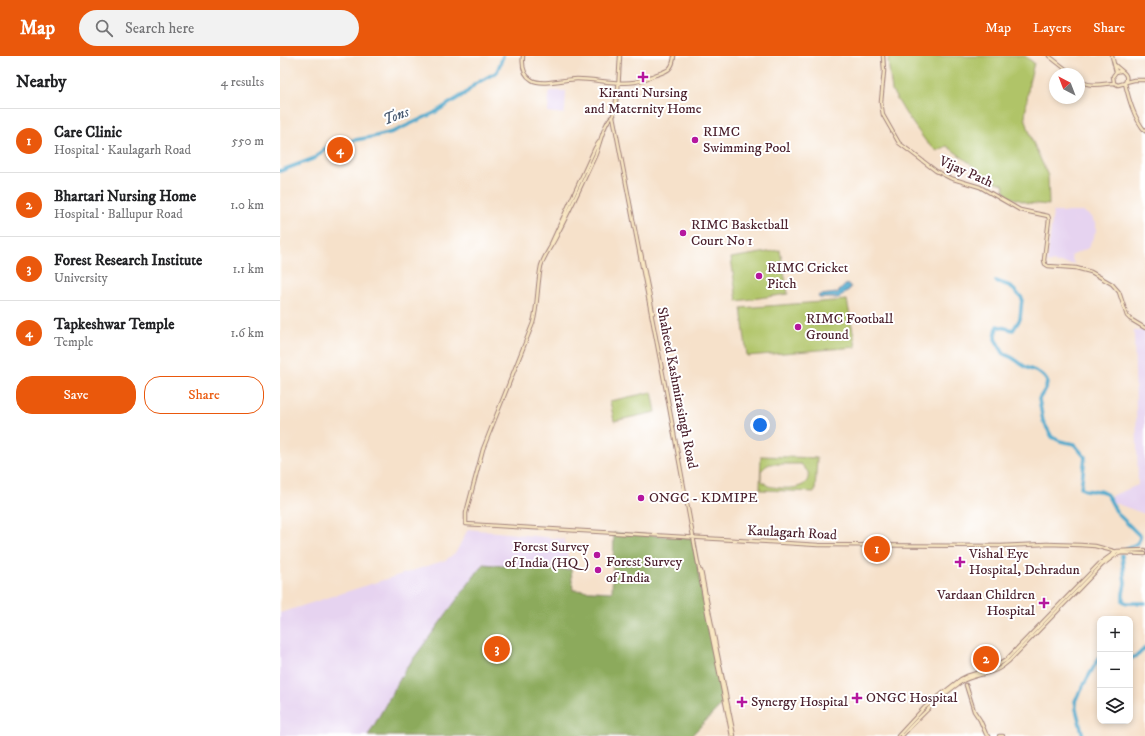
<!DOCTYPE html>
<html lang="en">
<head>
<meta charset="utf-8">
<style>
	:root { --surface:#fff; --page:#f2f2f2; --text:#202124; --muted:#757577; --line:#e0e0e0; --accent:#ea580c }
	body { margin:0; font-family:"IM FELL DW Pica",serif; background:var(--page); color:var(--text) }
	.controls { position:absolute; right:12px; bottom:12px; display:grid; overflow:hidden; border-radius:8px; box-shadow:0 2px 6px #0003 }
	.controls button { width:36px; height:36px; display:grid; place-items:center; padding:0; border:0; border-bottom:1px solid var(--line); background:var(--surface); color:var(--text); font:20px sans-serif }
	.compass { position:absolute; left:769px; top:12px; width:36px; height:36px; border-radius:50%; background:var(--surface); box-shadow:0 2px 6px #0003; rotate:318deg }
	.you { position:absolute; left:480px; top:369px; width:14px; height:14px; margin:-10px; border:3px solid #fff; border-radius:50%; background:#1a73e8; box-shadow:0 0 0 6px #1a73e833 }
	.badge { display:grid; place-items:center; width:26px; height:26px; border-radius:50%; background:var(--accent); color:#fff; font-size:13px; font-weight:700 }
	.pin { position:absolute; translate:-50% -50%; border:2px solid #fff; box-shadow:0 1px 4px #0006 }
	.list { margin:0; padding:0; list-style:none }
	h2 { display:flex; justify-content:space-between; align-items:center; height:52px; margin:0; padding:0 16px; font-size:17px }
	h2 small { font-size:13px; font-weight:400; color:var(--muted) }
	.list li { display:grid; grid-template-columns:26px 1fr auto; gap:12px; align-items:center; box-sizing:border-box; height:64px; padding:0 16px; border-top:1px solid var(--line) }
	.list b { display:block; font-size:15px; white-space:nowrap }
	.list p { margin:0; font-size:13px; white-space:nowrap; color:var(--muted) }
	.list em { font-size:13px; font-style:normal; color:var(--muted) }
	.actions { display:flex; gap:8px; padding:12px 16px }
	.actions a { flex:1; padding:9px 0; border:1px solid var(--accent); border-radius:16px; text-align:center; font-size:14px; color:var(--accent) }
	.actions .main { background:var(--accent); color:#fff }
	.icon { flex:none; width:22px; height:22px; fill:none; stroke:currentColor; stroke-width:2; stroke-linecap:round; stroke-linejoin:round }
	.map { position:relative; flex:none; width:865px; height:680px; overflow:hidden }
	header { display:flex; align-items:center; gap:24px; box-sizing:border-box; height:56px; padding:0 20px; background:var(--accent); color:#fff }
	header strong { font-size:19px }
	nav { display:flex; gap:22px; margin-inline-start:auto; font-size:14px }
	.search { width:280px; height:36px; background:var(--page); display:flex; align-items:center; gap:10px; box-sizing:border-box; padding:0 14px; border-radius:22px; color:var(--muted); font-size:15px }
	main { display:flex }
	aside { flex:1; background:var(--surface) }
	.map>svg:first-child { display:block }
	.built { fill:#e6d3f0 }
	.green { fill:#b0c468; stroke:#7d724a; fill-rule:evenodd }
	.forest { fill:#8caa5c; stroke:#6b6444 }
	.water { fill:#4da7cb; stroke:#4c637b }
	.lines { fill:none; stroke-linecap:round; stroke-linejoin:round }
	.river { stroke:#4da7cb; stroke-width:3.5 }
	.secondary-casing { stroke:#a0807a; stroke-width:4.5 }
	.secondary { stroke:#f9e7c3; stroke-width:2.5 }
	.poi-dot { fill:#b5179e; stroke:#fff; stroke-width:1.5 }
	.labels { text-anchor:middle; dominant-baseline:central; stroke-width:4; stroke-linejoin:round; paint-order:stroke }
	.poi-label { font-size:14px; fill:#4a1f2b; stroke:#fff; text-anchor:start }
	.street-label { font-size:14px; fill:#4a1f2b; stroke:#fff }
	.water-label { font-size:15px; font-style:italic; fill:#4b5c73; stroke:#fff }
</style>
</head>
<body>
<header>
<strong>Map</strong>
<div class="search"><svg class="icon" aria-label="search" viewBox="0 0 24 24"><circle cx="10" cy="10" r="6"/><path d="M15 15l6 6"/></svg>Search here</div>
<nav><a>Map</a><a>Layers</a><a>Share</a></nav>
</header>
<main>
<aside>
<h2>Nearby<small>4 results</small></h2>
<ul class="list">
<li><span class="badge">1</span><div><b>Care Clinic</b><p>Hospital · Kaulagarh Road</p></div><em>550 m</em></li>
<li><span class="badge">2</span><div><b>Bhartari Nursing Home</b><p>Hospital · Ballupur Road</p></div><em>1.0 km</em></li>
<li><span class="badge">3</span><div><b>Forest Research Institute</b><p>University</p></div><em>1.1 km</em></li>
<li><span class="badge">4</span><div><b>Tapkeshwar Temple</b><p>Temple</p></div><em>1.6 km</em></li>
</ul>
<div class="actions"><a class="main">Save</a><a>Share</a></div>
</aside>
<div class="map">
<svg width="865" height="680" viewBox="0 0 865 680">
	<rect width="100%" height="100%" fill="#fff"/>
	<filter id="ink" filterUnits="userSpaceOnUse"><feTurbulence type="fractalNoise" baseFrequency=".025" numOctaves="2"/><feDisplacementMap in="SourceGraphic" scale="8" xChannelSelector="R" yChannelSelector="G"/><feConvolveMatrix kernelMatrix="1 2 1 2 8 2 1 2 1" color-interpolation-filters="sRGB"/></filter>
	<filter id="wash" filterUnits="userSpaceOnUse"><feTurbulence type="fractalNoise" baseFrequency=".012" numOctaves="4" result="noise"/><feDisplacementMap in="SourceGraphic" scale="16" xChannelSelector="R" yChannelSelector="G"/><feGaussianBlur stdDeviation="0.9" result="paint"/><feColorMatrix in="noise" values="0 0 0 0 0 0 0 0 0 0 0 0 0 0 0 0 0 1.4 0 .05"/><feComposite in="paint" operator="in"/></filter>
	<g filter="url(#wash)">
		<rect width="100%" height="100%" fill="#f6e1ca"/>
		<path class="built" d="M 269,35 L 286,35 L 285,53 L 284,58 L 268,56 Z
			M 773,156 L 804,156 L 810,160 L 815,167 L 816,175 L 808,192 L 791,200 L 794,208 L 767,206 Z
			M 854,275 L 865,275 L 865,458 L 832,446 L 831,440 L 858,429 Z
			M 188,473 L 284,483 L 291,513 L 293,534 L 332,535 L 334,483 L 411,680 L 0,680 L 0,557 L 166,504 L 176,496 Z"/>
		<path class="green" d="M 609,0 L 639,0 L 639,1 L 641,0 L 745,0 L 754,7 L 749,27 L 745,61 L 752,84 L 768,120 L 769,149 L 748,147 L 727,140 L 723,128 L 699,121 L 691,108 L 667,90 L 657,95 L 647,87 L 626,58 L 612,35 L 608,5 Z
			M 500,194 L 508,238 L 457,245 L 451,202 Z
			M 567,244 L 576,291 L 467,300 L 461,252 Z
			M 372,336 L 376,356 L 334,365 L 330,345 Z
			M 481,400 L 537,402 L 535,436 L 480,434 ZM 490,408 L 521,408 L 528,416 C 532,436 501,433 488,430 L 481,424 L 481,415 L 486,410 Z"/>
		<path class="forest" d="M 334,477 L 413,482 L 425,556 L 445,645 L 411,680 L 88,680 L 125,614 L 203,508 L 278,514 L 291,513 L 293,534 L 332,536 Z"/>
		<path class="water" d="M 569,228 L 571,232 L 559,242 L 539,242 L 538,240 L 540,239 L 557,237 L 565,229 Z"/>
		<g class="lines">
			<path class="river" d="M 0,115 L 35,102 L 43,94 L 52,88 L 92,81 L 113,76 L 154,57 L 186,37 L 195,28 L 217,16 L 223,0
				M 716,225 L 730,230 L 742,242 L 740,263 L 733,274 L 717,270 L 715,283 L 724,298 C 735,302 735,304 744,310 C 754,316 760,314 767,325 L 766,332 L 759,343 L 763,365 L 772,381 L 780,385 L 794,388 L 805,401 L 801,432 C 808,438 819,431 826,438 C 830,442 833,450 836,455
				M 838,458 L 860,480 C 860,490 850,489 844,494
				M 842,499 L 845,527 L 843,538 L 843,545 L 847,547 L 865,547
				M 858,599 L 865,592
				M 850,603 L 856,600
				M 807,623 L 820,600
				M 798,639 L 806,625
				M 796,650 L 795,645 L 797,641
				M 796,653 L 803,680"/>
		</g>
	</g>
	<g filter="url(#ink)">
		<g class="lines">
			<defs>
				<path id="secondary" d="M 243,0 C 242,9 243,19 252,24 C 262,30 285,23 297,23 C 316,23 336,29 355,26 C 361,25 368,22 375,19 C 387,15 393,14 394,0
					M 340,0 L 338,35 L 333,60 L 386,334 L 427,556 L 452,680
					M 603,0 L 604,15 L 601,46 L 603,59 L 619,87 L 656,115 L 670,122 L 700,131 L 740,154 L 768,160 L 769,163 L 764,204 L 765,208 L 768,210 L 796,212 L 811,216 L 832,228 L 839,236 L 847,260 L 850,263 L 865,272
					M 769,0 L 792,18
					M 832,0 L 836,16
					M 835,9 C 840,15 850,17 845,27 L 838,29 L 834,27 L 833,20 L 836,16 L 840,15
					M 799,24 C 810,32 822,28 834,27
					M 846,26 L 854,24 L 865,24
					M 845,27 C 849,44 854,62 865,75
					M 334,59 C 324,64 320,89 315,100 C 303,126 291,152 278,177 C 273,189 265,197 261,210 C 257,229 258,249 253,267 L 203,393 L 186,457 L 186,468 L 538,489 L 721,490 L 767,488 L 800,489 L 815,490 L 841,497
					M 271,188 L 315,92 L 319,86
					M 361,197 L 373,257
					M 841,497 L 865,498
					M 421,515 L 454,680
					M 686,629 L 694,655 L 700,664 L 706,678 L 709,680
					M 618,680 L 644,652 L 681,623 L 687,620 L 713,612 L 726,604 L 819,508 L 837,495 L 865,494
					M 622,680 C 640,660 659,641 681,626 C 692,619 705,619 716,614 C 721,612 725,608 729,605 L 822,509 L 834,500 L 841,497
					M 719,680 L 723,680"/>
			</defs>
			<use href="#secondary" class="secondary-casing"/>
			<use href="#secondary" class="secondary"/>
		</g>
	</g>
	<g class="poi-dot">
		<path d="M361 15h4v4h4v4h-4v4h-4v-4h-4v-4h4z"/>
		<circle cx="415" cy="84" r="4"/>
		<circle cx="403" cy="177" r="4"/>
		<circle cx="479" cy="220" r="4"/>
		<circle cx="518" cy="271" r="4"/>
		<circle cx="361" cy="442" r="4"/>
		<circle cx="317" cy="499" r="4"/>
		<path d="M678 500h4v4h4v4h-4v4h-4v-4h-4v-4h4z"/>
		<circle cx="318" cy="514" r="4"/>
		<path d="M762 541h4v4h4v4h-4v4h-4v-4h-4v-4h4z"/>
		<path d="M575 636h4v4h4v4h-4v4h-4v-4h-4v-4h4z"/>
		<path d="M460 640h4v4h4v4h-4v4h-4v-4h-4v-4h4z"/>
	</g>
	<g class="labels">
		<g class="poi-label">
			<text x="363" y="37" text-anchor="middle">Kiranti Nursing<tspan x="363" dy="16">and Maternity Home</tspan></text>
			<text x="423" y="76">RIMC<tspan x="423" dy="16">Swimming Pool</tspan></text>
			<text x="411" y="169">RIMC Basketball<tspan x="411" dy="16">Court No 1</tspan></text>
			<text x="487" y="212">RIMC Cricket<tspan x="487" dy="16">Pitch</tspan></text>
			<text x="526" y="263">RIMC Football<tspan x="526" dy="16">Ground</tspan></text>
			<text x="369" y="442">ONGC - KDMIPE</text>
			<text x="309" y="491" text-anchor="end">Forest Survey<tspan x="309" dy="16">of India (HQ)</tspan></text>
			<text x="689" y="498">Vishal Eye<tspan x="689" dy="16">Hospital, Dehradun</tspan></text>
			<text x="326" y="506">Forest Survey<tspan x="326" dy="16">of India</tspan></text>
			<text x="755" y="539" text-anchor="end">Vardaan Children<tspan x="755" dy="16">Hospital</tspan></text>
			<text x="586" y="642">ONGC Hospital</text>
			<text x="471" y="646">Synergy Hospital</text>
		</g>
		<g class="street-label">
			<text transform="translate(686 116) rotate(24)">Vijay Path</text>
			<text transform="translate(397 332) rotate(79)">Shaheed Kashmirasingh Road</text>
			<text transform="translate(512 477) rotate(3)">Kaulagarh Road</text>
		</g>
		<g class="water-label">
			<text transform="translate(116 60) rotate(-21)">Tons</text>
		</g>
	</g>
</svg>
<div class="controls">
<button>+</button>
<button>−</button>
<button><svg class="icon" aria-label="layers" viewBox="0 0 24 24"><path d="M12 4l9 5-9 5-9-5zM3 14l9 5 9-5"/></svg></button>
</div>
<svg class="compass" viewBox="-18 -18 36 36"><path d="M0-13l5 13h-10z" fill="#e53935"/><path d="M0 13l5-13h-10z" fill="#757577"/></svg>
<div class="you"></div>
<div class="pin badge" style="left:597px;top:493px">1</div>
<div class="pin badge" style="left:706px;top:603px">2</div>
<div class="pin badge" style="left:217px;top:593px">3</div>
<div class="pin badge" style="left:60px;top:94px">4</div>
</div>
</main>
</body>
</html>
